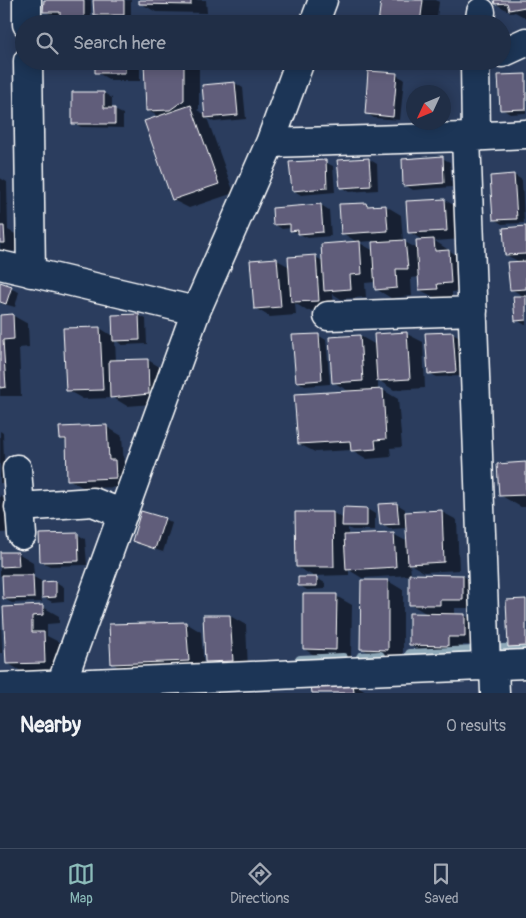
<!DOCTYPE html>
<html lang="en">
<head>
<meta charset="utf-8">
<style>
	:root { --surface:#202e46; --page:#2d3a51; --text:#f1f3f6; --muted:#a2a8b3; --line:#3d4a5f; --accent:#8bbbb9 }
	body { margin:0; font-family:Pangolin,sans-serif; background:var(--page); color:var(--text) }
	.compass { position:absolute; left:406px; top:85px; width:45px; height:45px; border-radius:50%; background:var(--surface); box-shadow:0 2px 12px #0003; rotate:226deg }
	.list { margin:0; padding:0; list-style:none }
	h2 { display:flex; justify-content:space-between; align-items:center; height:65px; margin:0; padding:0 20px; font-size:21px }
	h2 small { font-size:16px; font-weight:400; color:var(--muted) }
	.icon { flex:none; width:28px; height:28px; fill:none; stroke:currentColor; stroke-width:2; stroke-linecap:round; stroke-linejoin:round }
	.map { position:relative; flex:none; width:526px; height:693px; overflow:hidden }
	.search { position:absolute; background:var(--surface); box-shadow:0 2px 12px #0003; left:15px; right:15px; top:15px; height:55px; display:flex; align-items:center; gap:12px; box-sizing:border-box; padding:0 18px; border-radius:28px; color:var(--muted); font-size:19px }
	.sheet { height:155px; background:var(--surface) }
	nav { display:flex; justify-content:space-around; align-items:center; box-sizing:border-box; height:70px; border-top:1px solid var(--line); background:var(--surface); font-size:14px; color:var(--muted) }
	nav a { display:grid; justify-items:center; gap:2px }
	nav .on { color:var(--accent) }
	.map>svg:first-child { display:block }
	.shadow { fill:#0007; fill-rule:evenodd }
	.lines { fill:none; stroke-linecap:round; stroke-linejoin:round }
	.stream { stroke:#8ea8b8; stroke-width:10 }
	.building { fill:#615d7a; stroke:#fff }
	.street-casing { stroke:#fff; stroke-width:31 }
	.street { stroke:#1d3557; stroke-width:28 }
</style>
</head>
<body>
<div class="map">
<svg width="526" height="693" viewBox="0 0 526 693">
	<rect width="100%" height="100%" fill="#2b3d5e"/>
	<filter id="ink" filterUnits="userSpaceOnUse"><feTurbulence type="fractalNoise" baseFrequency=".02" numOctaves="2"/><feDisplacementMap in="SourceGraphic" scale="10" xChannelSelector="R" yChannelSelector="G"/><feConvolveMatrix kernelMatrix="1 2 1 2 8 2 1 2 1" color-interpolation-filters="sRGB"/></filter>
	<g filter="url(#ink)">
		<path class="shadow" d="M 45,0 L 91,0 L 91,22 L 69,21 L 60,16 L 53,16 L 45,11 Z
			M 95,0 L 131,0 L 131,19 L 103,19 L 95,14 Z
			M 140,0 L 206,0 L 207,13 L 156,12 L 140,3 Z
			M 382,0 L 436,0 L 439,2 L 436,24 L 379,24 Z
			M 496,0 L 526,0 L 526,18 L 515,12 L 512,13 L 496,4 Z
			M 96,61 L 140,61 L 140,81 L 112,81 L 96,72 Z
			M 145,61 L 199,61 L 199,109 L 197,110 L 206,115 L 235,83 L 243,88 L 246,119 L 214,122 L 207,118 L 234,193 L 189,208 L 173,200 L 159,117 L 147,110 Z
			M 401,61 L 431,61 L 430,66 Z
			M 396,75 L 404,79 L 400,120 L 374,118 L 366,113 Z
			M 526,75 L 526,113 L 510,114 L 502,109 Z
			M 73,93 L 104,93 L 112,98 L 112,109 L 123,114 L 123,128 L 81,127 L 73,123 Z
			M 442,158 L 450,162 L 452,187 L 413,190 L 405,185 Z
			M 369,159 L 377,164 L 378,190 L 349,192 L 341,187 Z
			M 325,162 L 333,166 L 335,192 L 301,195 L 293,190 Z
			M 514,175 L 522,180 L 524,223 L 502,224 L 494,219 Z
			M 0,178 L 7,182 L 8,230 L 19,236 L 20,251 L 0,252 Z
			M 445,200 L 460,209 L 462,239 L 435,241 L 465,261 L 466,291 L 452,292 L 452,298 L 436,298 L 420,290 L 420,277 L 411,278 L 412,296 L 391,298 L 376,289 L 375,282 L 365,283 L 366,297 L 341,299 L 333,294 L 334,309 L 307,311 L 295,303 L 296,315 L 270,317 L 255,308 L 252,261 L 277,260 L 290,267 L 315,257 L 323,261 L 359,243 L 342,233 L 366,204 L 372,207 L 386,206 L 401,215 L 403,241 L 418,249 L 424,241 L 409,232 ZM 373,241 L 374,251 L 358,242 Z
			M 321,205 L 329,210 L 331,236 L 308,238 L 299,234 L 291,230 L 291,228 L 282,229 L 274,224 Z
			M 526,228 L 526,325 L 525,325 L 517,320 L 525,297 L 511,289 L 520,262 L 506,255 Z
			M 0,284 L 19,292 L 15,307 L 0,303 Z
			M 12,315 L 28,324 L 29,347 L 19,348 L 21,396 L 0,396 L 0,316 Z
			M 138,315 L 146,319 L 147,344 L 122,345 L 115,340 L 116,361 L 148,360 L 163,369 L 165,403 L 127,406 L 114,398 L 83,399 L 67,390 L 100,328 L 114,337 Z
			M 453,333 L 461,338 L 463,376 L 437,377 L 429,373 Z
			M 407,334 L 423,342 L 425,388 L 394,390 L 378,380 L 378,390 L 383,390 L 398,399 L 402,447 L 390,448 L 391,457 L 367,459 L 352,450 L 315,452 L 299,444 L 350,392 L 333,382 L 360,336 L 376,345 L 375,335 Z
			M 318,335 L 326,340 L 330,384 L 305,386 L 297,381 Z
			M 107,427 L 122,436 L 124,466 L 130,470 L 131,487 L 84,488 L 68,479 L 67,442 L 61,439 Z
			M 0,431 L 3,433 L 5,483 L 0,483 Z
			M 526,464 L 526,507 L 521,507 L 500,495 Z
			M 0,495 L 15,504 L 17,532 L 0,533 Z
			M 397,504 L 405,509 L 405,513 L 442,512 L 457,520 L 459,570 L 424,572 L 410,564 L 411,575 L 463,576 L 478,585 L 478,608 L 455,608 L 455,615 L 464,615 L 480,624 L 480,645 L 463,645 L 463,654 L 426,654 L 410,645 L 429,615 L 410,604 L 410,575 L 362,578 L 349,570 L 349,575 L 313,576 L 325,583 L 325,589 L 307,590 L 299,585 L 317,578 L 297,567 L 333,513 L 344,519 L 367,509 L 375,514 L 375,530 L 352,530 L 348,528 L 348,536 L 393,534 L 408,542 L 407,528 L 389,529 L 381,524 Z
			M 164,519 L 172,523 L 163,552 L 141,545 L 133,541 Z
			M 77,534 L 85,539 L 87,565 L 50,566 L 42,562 Z
			M 18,553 L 33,562 L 34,575 L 30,575 L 41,581 L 41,596 L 44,596 L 56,582 L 64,587 L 64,601 L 52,602 L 41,596 L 42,602 L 12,603 L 4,599 L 3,576 L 0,576 L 0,554 Z
			M 388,581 L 403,590 L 403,658 L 377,657 L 361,648 Z
			M 0,595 L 2,653 L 0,653 Z
			M 336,596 L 352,605 L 351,658 L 319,658 L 304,649 Z
			M 526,600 L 526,656 L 510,646 Z
			M 43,607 L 59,616 L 59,623 L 47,624 L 47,636 L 59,642 L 60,671 L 23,672 L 7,663 L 5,608 Z
			M 230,616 L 246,625 L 248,669 L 222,670 L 206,661 L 205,617 Z
			M 186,623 L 201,632 L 204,669 L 127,672 L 112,663 Z
			M 353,683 L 369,693 L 313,693 Z"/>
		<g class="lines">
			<path class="stream" d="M 502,649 L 526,648
				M 410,654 L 474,651
				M 361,657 L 380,656
				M 300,660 L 343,658"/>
		</g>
		<path class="building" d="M 44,0 L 84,0 L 84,18 L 60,17 L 60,12 L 43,12 Z
			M 93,0 L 124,0 L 124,15 L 94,15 Z
			M 139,0 L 191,0 L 191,5 L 139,4 Z
			M 381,0 L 423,0 L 420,24 L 378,24 Z
			M 494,0 L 526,0 L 526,12 L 525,7 L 509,10 L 507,3 L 495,4 Z
			M 143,19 L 167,19 L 167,24 L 143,24 Z
			M 218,19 L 263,19 L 263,24 L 218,24 Z
			M 95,61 L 125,61 L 125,73 L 95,73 Z
			M 144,61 L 184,61 L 184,100 L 170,110 L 146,111 Z
			M 368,71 L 397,73 L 393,117 L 365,114 Z
			M 526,74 L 526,109 L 500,110 L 498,75 Z
			M 235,82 L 238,115 L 205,118 L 202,85 Z
			M 72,92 L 104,92 L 104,108 L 115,108 L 115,124 L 72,124 Z
			M 191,105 L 219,184 L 172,200 L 144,121 Z
			M 443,156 L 444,183 L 403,186 L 402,159 Z
			M 369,158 L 371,186 L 340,188 L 337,160 Z
			M 326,160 L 327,188 L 292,191 L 289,162 Z
			M 514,174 L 517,219 L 493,220 L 490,176 Z
			M 445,199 L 447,231 L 408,233 L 406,201 Z
			M 366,203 L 367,206 L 386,205 L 388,231 L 341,234 L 339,204 Z
			M 321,204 L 323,232 L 298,234 L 298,230 L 290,231 L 290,224 L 273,225 L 272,208 Z
			M 0,226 L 4,226 L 5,243 L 0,243 Z
			M 526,226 L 526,254 L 505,255 L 503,228 Z
			M 434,239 L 435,251 L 449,250 L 451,283 L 437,284 L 438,289 L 419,290 L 416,240 Z
			M 405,240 L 408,269 L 396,269 L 397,288 L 375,290 L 372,242 Z
			M 360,241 L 362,274 L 350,275 L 351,289 L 324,291 L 321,244 Z
			M 316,255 L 319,301 L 291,302 L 288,257 Z
			M 277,258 L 281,307 L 254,309 L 250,260 Z
			M 526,261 L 526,289 L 510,290 L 507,262 Z
			M 0,282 L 12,286 L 6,304 L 0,302 Z
			M 513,296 L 526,296 L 526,320 L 515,321 Z
			M 13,314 L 14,339 L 3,340 L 6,387 L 0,388 L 0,315 Z
			M 139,314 L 140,340 L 113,341 L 112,315 Z
			M 100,327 L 103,390 L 66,391 L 63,328 Z
			M 407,332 L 410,379 L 377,381 L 374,334 Z
			M 453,332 L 456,372 L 428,374 L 425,333 Z
			M 319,334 L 322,380 L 296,382 L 292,335 Z
			M 360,335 L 363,381 L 332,383 L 329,337 Z
			M 148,359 L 149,394 L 110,398 L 109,360 Z
			M 383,389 L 386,439 L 375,440 L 376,449 L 351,451 L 350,441 L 298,444 L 294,394 Z
			M 107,425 L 109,460 L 115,460 L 116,478 L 67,480 L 66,439 L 60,439 L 59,427 Z
			M 526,462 L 526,495 L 499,496 L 497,464 Z
			M 397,503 L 399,524 L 380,525 L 378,504 Z
			M 343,507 L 367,508 L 367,526 L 342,526 Z
			M 442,510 L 444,562 L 408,564 L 405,512 Z
			M 141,511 L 165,518 L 155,549 L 132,541 Z
			M 295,512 L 333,512 L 334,567 L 296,567 Z
			M 78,533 L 79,561 L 40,562 L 39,534 Z
			M 394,533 L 396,567 L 346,570 L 344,535 Z
			M 0,552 L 18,552 L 19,566 L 0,567 Z
			M 409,574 L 463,575 L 463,600 L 440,600 L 440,605 L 409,605 Z
			M 2,575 L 33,575 L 34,598 L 3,599 Z
			M 298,577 L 317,577 L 317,586 L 298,586 Z
			M 361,580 L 388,580 L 388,650 L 360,649 Z
			M 56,581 L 56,597 L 42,598 L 42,582 Z
			M 303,594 L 337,594 L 336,650 L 303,649 Z
			M 526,599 L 526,646 L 508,647 L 506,600 Z
			M 43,605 L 43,615 L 32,616 L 32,632 L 44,632 L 45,663 L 6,664 L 3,607 Z
			M 409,613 L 465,614 L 465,637 L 448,637 L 448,646 L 409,645 Z
			M 203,615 L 230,615 L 233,661 L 205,662 Z
			M 186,622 L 189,661 L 111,664 L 109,624 Z
			M 353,682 L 354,693 L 312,693 L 311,685 Z"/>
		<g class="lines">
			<defs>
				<path id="street" d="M 27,0 L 27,24
					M 314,24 L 323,0
					M 479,24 L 481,12
					M 502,53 L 526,42
					M 28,61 L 31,273
					M 475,61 L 476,137
					M 466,137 L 486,666
					M 270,143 L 466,137 L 526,134
					M 0,265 L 196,311
					M 328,316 L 473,311
					M 17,469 L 22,535
					M 19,507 L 93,502 L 123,514
					M 494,666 L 495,693
					M 0,687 L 526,664
					M 58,693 L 196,311 L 270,143 L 300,61"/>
			</defs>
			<use href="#street" class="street-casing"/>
			<use href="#street" class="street"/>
		</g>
	</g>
</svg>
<svg class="compass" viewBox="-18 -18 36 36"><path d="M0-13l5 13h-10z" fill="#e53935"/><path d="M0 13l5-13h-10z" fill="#a2a8b3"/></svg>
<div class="search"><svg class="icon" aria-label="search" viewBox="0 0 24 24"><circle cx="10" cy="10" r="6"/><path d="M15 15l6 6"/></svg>Search here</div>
</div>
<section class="sheet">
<h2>Nearby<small>0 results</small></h2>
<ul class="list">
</ul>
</section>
<nav>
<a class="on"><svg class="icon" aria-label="map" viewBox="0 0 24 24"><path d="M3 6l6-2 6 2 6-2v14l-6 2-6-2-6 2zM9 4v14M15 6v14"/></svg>Map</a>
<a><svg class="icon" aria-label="directions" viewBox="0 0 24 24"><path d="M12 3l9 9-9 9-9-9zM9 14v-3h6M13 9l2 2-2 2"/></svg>Directions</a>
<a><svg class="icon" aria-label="saved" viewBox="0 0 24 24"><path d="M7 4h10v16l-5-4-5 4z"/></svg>Saved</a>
</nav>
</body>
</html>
